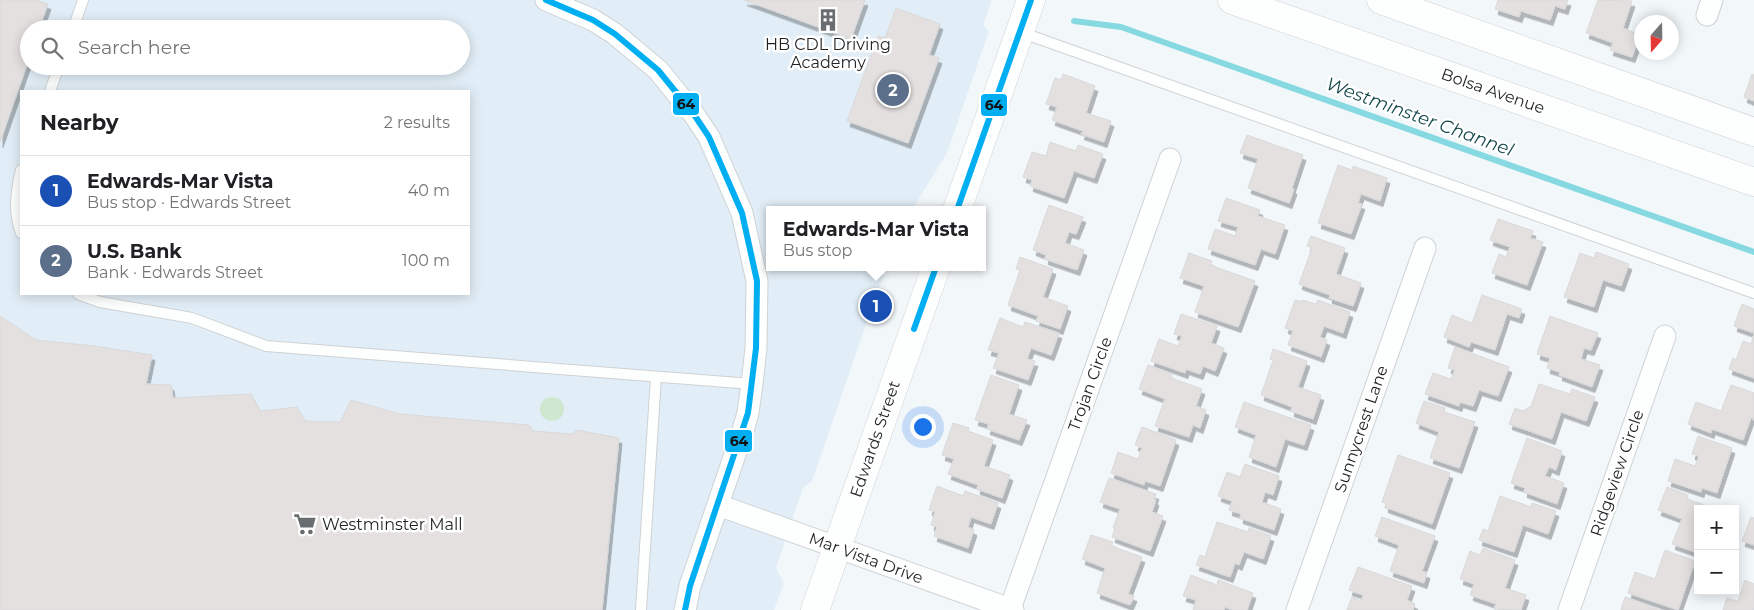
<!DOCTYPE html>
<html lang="en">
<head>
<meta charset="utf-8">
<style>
	:root { --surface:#fff; --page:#f6f6f6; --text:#202124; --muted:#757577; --line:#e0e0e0; --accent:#686d70 }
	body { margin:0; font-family:Montserrat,sans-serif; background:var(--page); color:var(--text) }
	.controls { position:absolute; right:15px; bottom:15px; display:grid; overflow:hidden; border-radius:0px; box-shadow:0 2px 12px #0003 }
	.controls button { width:45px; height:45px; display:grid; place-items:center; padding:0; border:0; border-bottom:1px solid var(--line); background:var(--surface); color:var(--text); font:25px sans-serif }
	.compass { position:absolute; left:1634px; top:15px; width:45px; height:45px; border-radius:50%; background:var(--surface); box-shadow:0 2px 12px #0003; rotate:200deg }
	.you { position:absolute; left:922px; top:426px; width:18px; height:18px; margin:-12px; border:4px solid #fff; border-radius:50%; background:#1a73e8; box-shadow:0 0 0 8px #1a73e833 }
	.badge { display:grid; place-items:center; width:32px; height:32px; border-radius:50%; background:var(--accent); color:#fff; font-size:16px; font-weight:700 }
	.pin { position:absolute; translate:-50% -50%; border:2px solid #fff; box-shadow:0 1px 5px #0006 }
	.popup { position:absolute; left:766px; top:206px; width:220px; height:65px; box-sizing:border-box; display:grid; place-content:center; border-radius:0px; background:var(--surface); filter:drop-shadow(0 1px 4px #0005); font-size:16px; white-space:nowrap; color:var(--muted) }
	.popup b { font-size:19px; color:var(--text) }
	.popup::after { content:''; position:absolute; left:50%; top:100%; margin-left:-10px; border:10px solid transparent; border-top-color:var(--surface) }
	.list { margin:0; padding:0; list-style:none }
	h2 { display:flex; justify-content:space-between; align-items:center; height:65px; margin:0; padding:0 20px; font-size:21px }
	h2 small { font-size:16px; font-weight:400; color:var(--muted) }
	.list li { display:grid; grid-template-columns:32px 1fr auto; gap:15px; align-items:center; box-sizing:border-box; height:70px; padding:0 20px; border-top:1px solid var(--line) }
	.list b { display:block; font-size:19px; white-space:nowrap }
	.list p { margin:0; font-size:16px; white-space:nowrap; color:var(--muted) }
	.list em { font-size:16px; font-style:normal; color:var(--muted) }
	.icon { flex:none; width:28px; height:28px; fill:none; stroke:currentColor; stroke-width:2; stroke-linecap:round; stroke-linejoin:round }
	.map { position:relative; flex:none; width:1754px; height:610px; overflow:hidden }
	.search { position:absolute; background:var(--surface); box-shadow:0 2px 12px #0003; left:20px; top:20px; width:450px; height:55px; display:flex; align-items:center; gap:12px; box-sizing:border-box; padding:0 18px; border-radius:28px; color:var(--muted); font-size:19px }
	.panel { position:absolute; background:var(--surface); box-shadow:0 2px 12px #0003; left:20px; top:90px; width:450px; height:205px; border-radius:0px }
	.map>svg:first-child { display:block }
	.built { fill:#e2eef7; fill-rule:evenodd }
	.green { fill:#d0e7cf }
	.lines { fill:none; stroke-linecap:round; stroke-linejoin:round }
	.stream { stroke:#86d9e0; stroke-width:6 }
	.building { fill:#e4e0df; stroke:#d9d9da; filter:url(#shadow) }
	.lane-casing { stroke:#ced2d4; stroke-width:12 }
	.street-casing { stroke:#ced2d4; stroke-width:23 }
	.secondary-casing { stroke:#ced2d4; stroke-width:29 }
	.lane { stroke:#fdfefe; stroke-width:10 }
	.street { stroke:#fdfefe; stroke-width:21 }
	.secondary { stroke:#fdfefe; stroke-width:28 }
	.bus-1-casing { stroke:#fff; stroke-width:10 }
	.bus-1 { stroke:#00aff2; stroke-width:6 }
	.labels { text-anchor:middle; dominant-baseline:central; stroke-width:5; stroke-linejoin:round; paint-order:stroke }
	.poi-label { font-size:16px; fill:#1e2225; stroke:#fff }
	.street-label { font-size:16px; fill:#1e2225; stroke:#fff }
	.water-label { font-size:18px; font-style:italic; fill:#15494d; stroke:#fff }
	.line-badge { stroke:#fff; stroke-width:2 }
	.pale-badge-label { font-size:14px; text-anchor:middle; font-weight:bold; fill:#111 }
</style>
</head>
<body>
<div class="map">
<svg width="1754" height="610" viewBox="0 0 1754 610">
	<defs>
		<filter id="shadow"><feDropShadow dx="3" dy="5.5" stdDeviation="0" flood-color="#0004"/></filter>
	</defs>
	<rect width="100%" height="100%" fill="#f2f7fa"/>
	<path class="built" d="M 0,0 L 992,0 L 983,25 L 989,31 L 947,153 L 912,210 L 770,210 L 770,267 L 886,267 L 812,481 L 803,488 L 776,568 L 784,583 L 774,610 L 0,610 ZM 29,29 L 461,29 L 461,66 L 29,66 ZM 21,91 L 469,91 L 469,294 L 21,294 Z"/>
	<path class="green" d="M540 409a12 12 0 1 1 24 0a12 12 0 1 1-24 0Z"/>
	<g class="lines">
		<path class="stream" d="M 1074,21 L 1121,27 L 1754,252"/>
	</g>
	<path class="building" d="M 0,0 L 36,0 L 48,4 L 39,29 L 29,29 L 29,59 L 0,142 Z
		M 744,0 L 865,0 L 851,39 Z
		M 1498,0 L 1568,0 L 1565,9 L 1555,6 L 1550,20 L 1521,11 L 1519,17 L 1495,9 Z
		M 1598,0 L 1632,1 L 1623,28 L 1640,35 L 1632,57 L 1610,50 L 1613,43 L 1586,33 Z
		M 896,8 L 940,24 L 929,55 L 939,58 L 908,143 L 847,121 L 878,36 L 885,38 Z
		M 1063,74 L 1095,86 L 1086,113 L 1111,121 L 1104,142 L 1081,134 L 1083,131 L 1052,120 L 1057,107 L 1046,104 L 1055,78 L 1061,80 Z
		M 1752,74 L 1754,75 L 1754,101 L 1744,97 Z
		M 1247,135 L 1303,155 L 1292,188 L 1294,189 L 1289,203 L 1248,188 L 1258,159 L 1240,153 Z
		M 1050,142 L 1076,151 L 1078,145 L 1103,154 L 1094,178 L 1074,171 L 1064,198 L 1030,186 L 1032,180 L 1023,177 L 1032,152 L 1046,156 Z
		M 1338,165 L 1352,170 L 1353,166 L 1387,178 L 1380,201 L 1361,194 L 1358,203 L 1362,204 L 1351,234 L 1318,223 Z
		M 1226,198 L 1260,210 L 1258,216 L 1285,225 L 1275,254 L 1261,249 L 1255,265 L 1208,249 L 1215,229 L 1235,236 L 1238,227 L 1218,221 Z
		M 1049,205 L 1083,217 L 1076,234 L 1069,232 L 1065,243 L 1084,250 L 1077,270 L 1045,259 L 1046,255 L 1033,250 Z
		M 1498,219 L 1533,231 L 1530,238 L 1543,242 L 1527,285 L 1492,273 L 1499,254 L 1506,257 L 1510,247 L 1490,240 Z
		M 1311,236 L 1345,248 L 1336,274 L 1361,283 L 1353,306 L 1329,298 L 1330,295 L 1299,284 L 1312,248 L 1307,246 Z
		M 1596,252 L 1629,264 L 1621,286 L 1603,280 L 1594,307 L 1564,297 L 1580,253 L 1594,258 Z
		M 1189,253 L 1212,261 L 1210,265 L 1255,281 L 1238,327 L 1195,312 L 1204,286 L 1180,278 Z
		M 1020,257 L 1053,269 L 1043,297 L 1068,306 L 1060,329 L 1036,321 L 1038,316 L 1008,305 L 1020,270 L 1016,269 Z
		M 1482,295 L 1522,309 L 1519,318 L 1507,314 L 1495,350 L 1471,342 L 1469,347 L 1444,337 L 1452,315 L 1472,323 Z
		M 1295,300 L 1302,302 L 1302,300 L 1316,304 L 1318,300 L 1350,312 L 1343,333 L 1324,326 L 1320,337 L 1327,340 L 1321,357 L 1288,345 L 1293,331 L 1285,328 Z
		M 1742,304 L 1754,309 L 1754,333 L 1734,326 Z
		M 1181,314 L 1217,326 L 1211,343 L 1224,348 L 1215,371 L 1203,366 L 1200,374 L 1186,369 L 1185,373 L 1151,361 L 1159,339 L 1178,346 L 1182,336 L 1174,334 Z
		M 0,316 L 36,340 L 95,346 L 152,355 L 146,384 L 171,385 L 173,398 L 251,394 L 260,411 L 297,407 L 305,421 L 340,422 L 351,400 L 400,414 L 529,425 L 533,431 L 572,434 L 577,430 L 619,438 L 602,610 L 0,610 Z
		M 1550,316 L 1598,333 L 1591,350 L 1584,348 L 1581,359 L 1600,365 L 1592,387 L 1559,375 L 1560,372 L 1547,368 L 1550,358 L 1537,354 Z
		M 1000,318 L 1023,327 L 1025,322 L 1059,333 L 1051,355 L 1031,348 L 1027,359 L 1035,361 L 1028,380 L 993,368 L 999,353 L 988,350 Z
		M 1754,334 L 1754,378 L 1729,369 L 1733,358 L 1736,360 L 1743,341 L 1751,344 Z
		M 1455,347 L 1509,367 L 1498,396 L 1479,390 L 1473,406 L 1460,402 L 1459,406 L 1425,394 L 1433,373 L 1451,379 L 1455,370 L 1448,368 Z
		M 1273,349 L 1307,361 L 1298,387 L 1321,395 L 1313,419 L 1291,411 L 1292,407 L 1261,395 L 1273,360 L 1270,359 Z
		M 1148,365 L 1172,374 L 1171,378 L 1202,389 L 1196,406 L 1206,410 L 1200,428 L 1193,425 L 1189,437 L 1155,426 L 1165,399 L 1139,389 Z
		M 991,375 L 1019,385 L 1009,414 L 1027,420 L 1019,440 L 987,429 L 989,424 L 975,420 Z
		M 1539,384 L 1570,394 L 1572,389 L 1595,397 L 1586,421 L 1561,412 L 1552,439 L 1509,424 L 1515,408 L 1523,411 L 1531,406 Z
		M 1731,385 L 1754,393 L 1754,420 L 1751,418 L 1743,440 L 1712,429 L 1711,433 L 1688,424 L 1696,402 L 1721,411 Z
		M 1424,401 L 1445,408 L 1444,412 L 1475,422 L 1459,468 L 1430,458 L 1439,432 L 1416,423 Z
		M 1244,402 L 1311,425 L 1304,445 L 1285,439 L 1276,467 L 1249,457 L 1256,435 L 1235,427 Z
		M 953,423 L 969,428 L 968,431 L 993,440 L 984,466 L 1010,475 L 1002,498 L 977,489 L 978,485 L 948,474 L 954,459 L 942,455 Z
		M 1142,427 L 1176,440 L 1160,486 L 1145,481 L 1144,485 L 1111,473 L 1118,452 L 1138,459 L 1142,448 L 1135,445 Z
		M 1698,436 L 1732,448 L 1717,493 L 1702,488 L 1701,492 L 1668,481 L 1675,459 L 1695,466 L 1699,456 L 1692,454 Z
		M 1527,438 L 1562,451 L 1556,470 L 1549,467 L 1545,476 L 1564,483 L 1557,504 L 1524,492 L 1525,488 L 1511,483 Z
		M 1398,455 L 1450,473 L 1432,524 L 1385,507 L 1386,503 L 1382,502 Z
		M 1245,464 L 1279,476 L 1273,495 L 1265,492 L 1262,502 L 1281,509 L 1274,530 L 1240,518 L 1241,514 L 1229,510 L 1232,501 L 1218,496 L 1227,472 L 1240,477 Z
		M 1109,478 L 1156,494 L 1154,499 L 1156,500 L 1152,512 L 1163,516 L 1150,551 L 1112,537 L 1115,528 L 1113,528 L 1120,509 L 1100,502 Z
		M 937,486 L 963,496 L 965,491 L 998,503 L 991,524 L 971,517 L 968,527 L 974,530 L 968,548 L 934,536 L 937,527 L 931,525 L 935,512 L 929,510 Z
		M 1667,487 L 1688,495 L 1687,499 L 1716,509 L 1698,509 L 1698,553 L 1672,544 L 1682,519 L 1658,510 Z
		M 1500,496 L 1531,507 L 1532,503 L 1556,511 L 1548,534 L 1523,525 L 1514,552 L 1479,540 L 1483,529 L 1488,531 Z
		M 1382,517 L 1435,536 L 1422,571 L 1427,573 L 1424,583 L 1390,571 L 1399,545 L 1375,536 Z
		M 1751,517 L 1754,518 L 1754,545 L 1742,541 Z
		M 1217,522 L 1248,532 L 1249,528 L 1271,536 L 1263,559 L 1244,552 L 1239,565 L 1235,563 L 1230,577 L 1196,565 L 1200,555 L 1205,557 Z
		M 1091,535 L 1113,542 L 1111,546 L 1142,557 L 1128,594 L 1134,596 L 1130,605 L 1097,593 L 1105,568 L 1082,559 Z
		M 1483,548 L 1515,560 L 1505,588 L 1526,595 L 1521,610 L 1494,609 L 1496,604 L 1470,595 L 1474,584 L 1460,579 L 1470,551 L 1480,555 Z
		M 1665,550 L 1695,561 L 1678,610 L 1628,593 L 1635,572 L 1655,579 Z
		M 1358,567 L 1412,586 L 1407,600 L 1415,604 L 1413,610 L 1347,610 L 1352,597 L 1361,601 L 1363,595 L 1349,590 Z
		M 1191,575 L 1217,585 L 1218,580 L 1253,593 L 1247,610 L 1233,610 L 1225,607 L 1224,610 L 1193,610 L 1196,600 L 1183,596 Z
		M 1745,580 L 1754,584 L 1754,610 L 1723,610 L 1727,598 L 1738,601 Z
		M 1625,597 L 1661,610 L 1621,610 Z"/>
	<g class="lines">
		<defs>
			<path id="lane" d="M 73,29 L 83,0
				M 1020,32 L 1754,293
				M 50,91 L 59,66
				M 21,170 C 16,191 13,212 21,233
				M 78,294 L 100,302 L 192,318 L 266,346 L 752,384
				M 641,610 L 656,377"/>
			<path id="street" d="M 546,0 L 593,20 L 615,34 L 658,70 L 693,113 L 709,137 L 742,213 L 757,281 L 756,348 L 752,384 L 748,413 L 741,437 L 690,586 L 685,610
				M 1707,15 L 1712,0
				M 718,505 L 1013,610
				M 1010,609 L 1170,159
				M 1297,610 L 1425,248
				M 1569,610 L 1665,336"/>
			<path id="secondary" d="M 1232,0 L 1754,182
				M 1381,0 L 1754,132
				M 957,210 L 1031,0
				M 815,610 L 936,267"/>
		</defs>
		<use href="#lane" class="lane-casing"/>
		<use href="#street" class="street-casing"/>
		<use href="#secondary" class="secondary-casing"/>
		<use href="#lane" class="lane"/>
		<use href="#street" class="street"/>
		<use href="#secondary" class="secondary"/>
		<defs>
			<path id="bus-1" d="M 546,0 L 593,20 L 615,34 L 658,70 L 693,113 L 709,137 L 742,213 L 757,281 L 756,348 L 748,413 L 690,586 L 685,610
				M 957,210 L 1031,0
				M 914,329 L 936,267"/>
		</defs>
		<use href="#bus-1" class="bus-1-casing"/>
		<use href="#bus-1" class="bus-1"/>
	</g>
	<defs>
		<symbol id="building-bare" viewBox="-9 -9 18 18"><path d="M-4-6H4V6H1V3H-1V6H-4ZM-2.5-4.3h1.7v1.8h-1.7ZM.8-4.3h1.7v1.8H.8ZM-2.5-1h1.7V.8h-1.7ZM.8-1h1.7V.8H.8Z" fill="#686d70" stroke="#fff" stroke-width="2.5" paint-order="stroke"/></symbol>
		<symbol id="supermarket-bare" viewBox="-9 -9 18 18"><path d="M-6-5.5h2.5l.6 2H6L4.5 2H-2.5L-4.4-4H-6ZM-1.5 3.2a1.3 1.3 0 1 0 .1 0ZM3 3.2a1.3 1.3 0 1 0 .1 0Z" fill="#686d70" stroke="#fff" stroke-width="2.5" paint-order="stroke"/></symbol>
	</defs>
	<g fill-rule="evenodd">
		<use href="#building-bare" x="812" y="4" width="32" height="32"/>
		<use href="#supermarket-bare" x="289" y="508" width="32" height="32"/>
	</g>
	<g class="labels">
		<g class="poi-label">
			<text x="828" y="44">HB CDL Driving<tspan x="828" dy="18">Academy</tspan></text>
			<text x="322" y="524" text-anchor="start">Westminster Mall</text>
		</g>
		<g class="street-label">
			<text transform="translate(1493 91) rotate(19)">Bolsa Avenue</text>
			<text transform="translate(1090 384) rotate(-70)">Trojan Circle</text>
			<text transform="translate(1361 429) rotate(-71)">Sunnycrest Lane</text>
			<text transform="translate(875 439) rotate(-71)">Edwards Street</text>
			<text transform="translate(1617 473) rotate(-71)">Ridgeview Circle</text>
			<text transform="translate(866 558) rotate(20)">Mar Vista Drive</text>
		</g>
		<g class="water-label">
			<text transform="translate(1420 117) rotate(20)">Westminster Channel</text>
		</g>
	</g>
	<g class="line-badge">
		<rect x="672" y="92" width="28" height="24" rx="5" fill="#00aff2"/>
		<rect x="980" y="93" width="28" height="24" rx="5" fill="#00aff2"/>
		<rect x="724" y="429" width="29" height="24" rx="5" fill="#00aff2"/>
	</g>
	<g class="pale-badge-label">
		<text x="686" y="109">64</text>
		<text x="994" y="110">64</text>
		<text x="739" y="446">64</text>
	</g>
</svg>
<div class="controls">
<button>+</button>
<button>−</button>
</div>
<svg class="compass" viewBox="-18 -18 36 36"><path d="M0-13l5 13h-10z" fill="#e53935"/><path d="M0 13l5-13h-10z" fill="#757577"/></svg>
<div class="you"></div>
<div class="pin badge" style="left:876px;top:306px;background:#1a4fb4">1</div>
<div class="popup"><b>Edwards-Mar Vista</b>Bus stop</div>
<div class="pin badge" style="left:893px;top:90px;background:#5c6f8a">2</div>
<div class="search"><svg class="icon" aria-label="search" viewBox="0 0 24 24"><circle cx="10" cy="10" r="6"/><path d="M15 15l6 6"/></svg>Search here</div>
<section class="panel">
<h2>Nearby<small>2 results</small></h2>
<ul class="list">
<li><span class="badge" style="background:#1a4fb4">1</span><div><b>Edwards-Mar Vista</b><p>Bus stop · Edwards Street</p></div><em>40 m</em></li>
<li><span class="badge" style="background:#5c6f8a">2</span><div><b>U.S. Bank</b><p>Bank · Edwards Street</p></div><em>100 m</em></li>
</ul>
</section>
</div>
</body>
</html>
